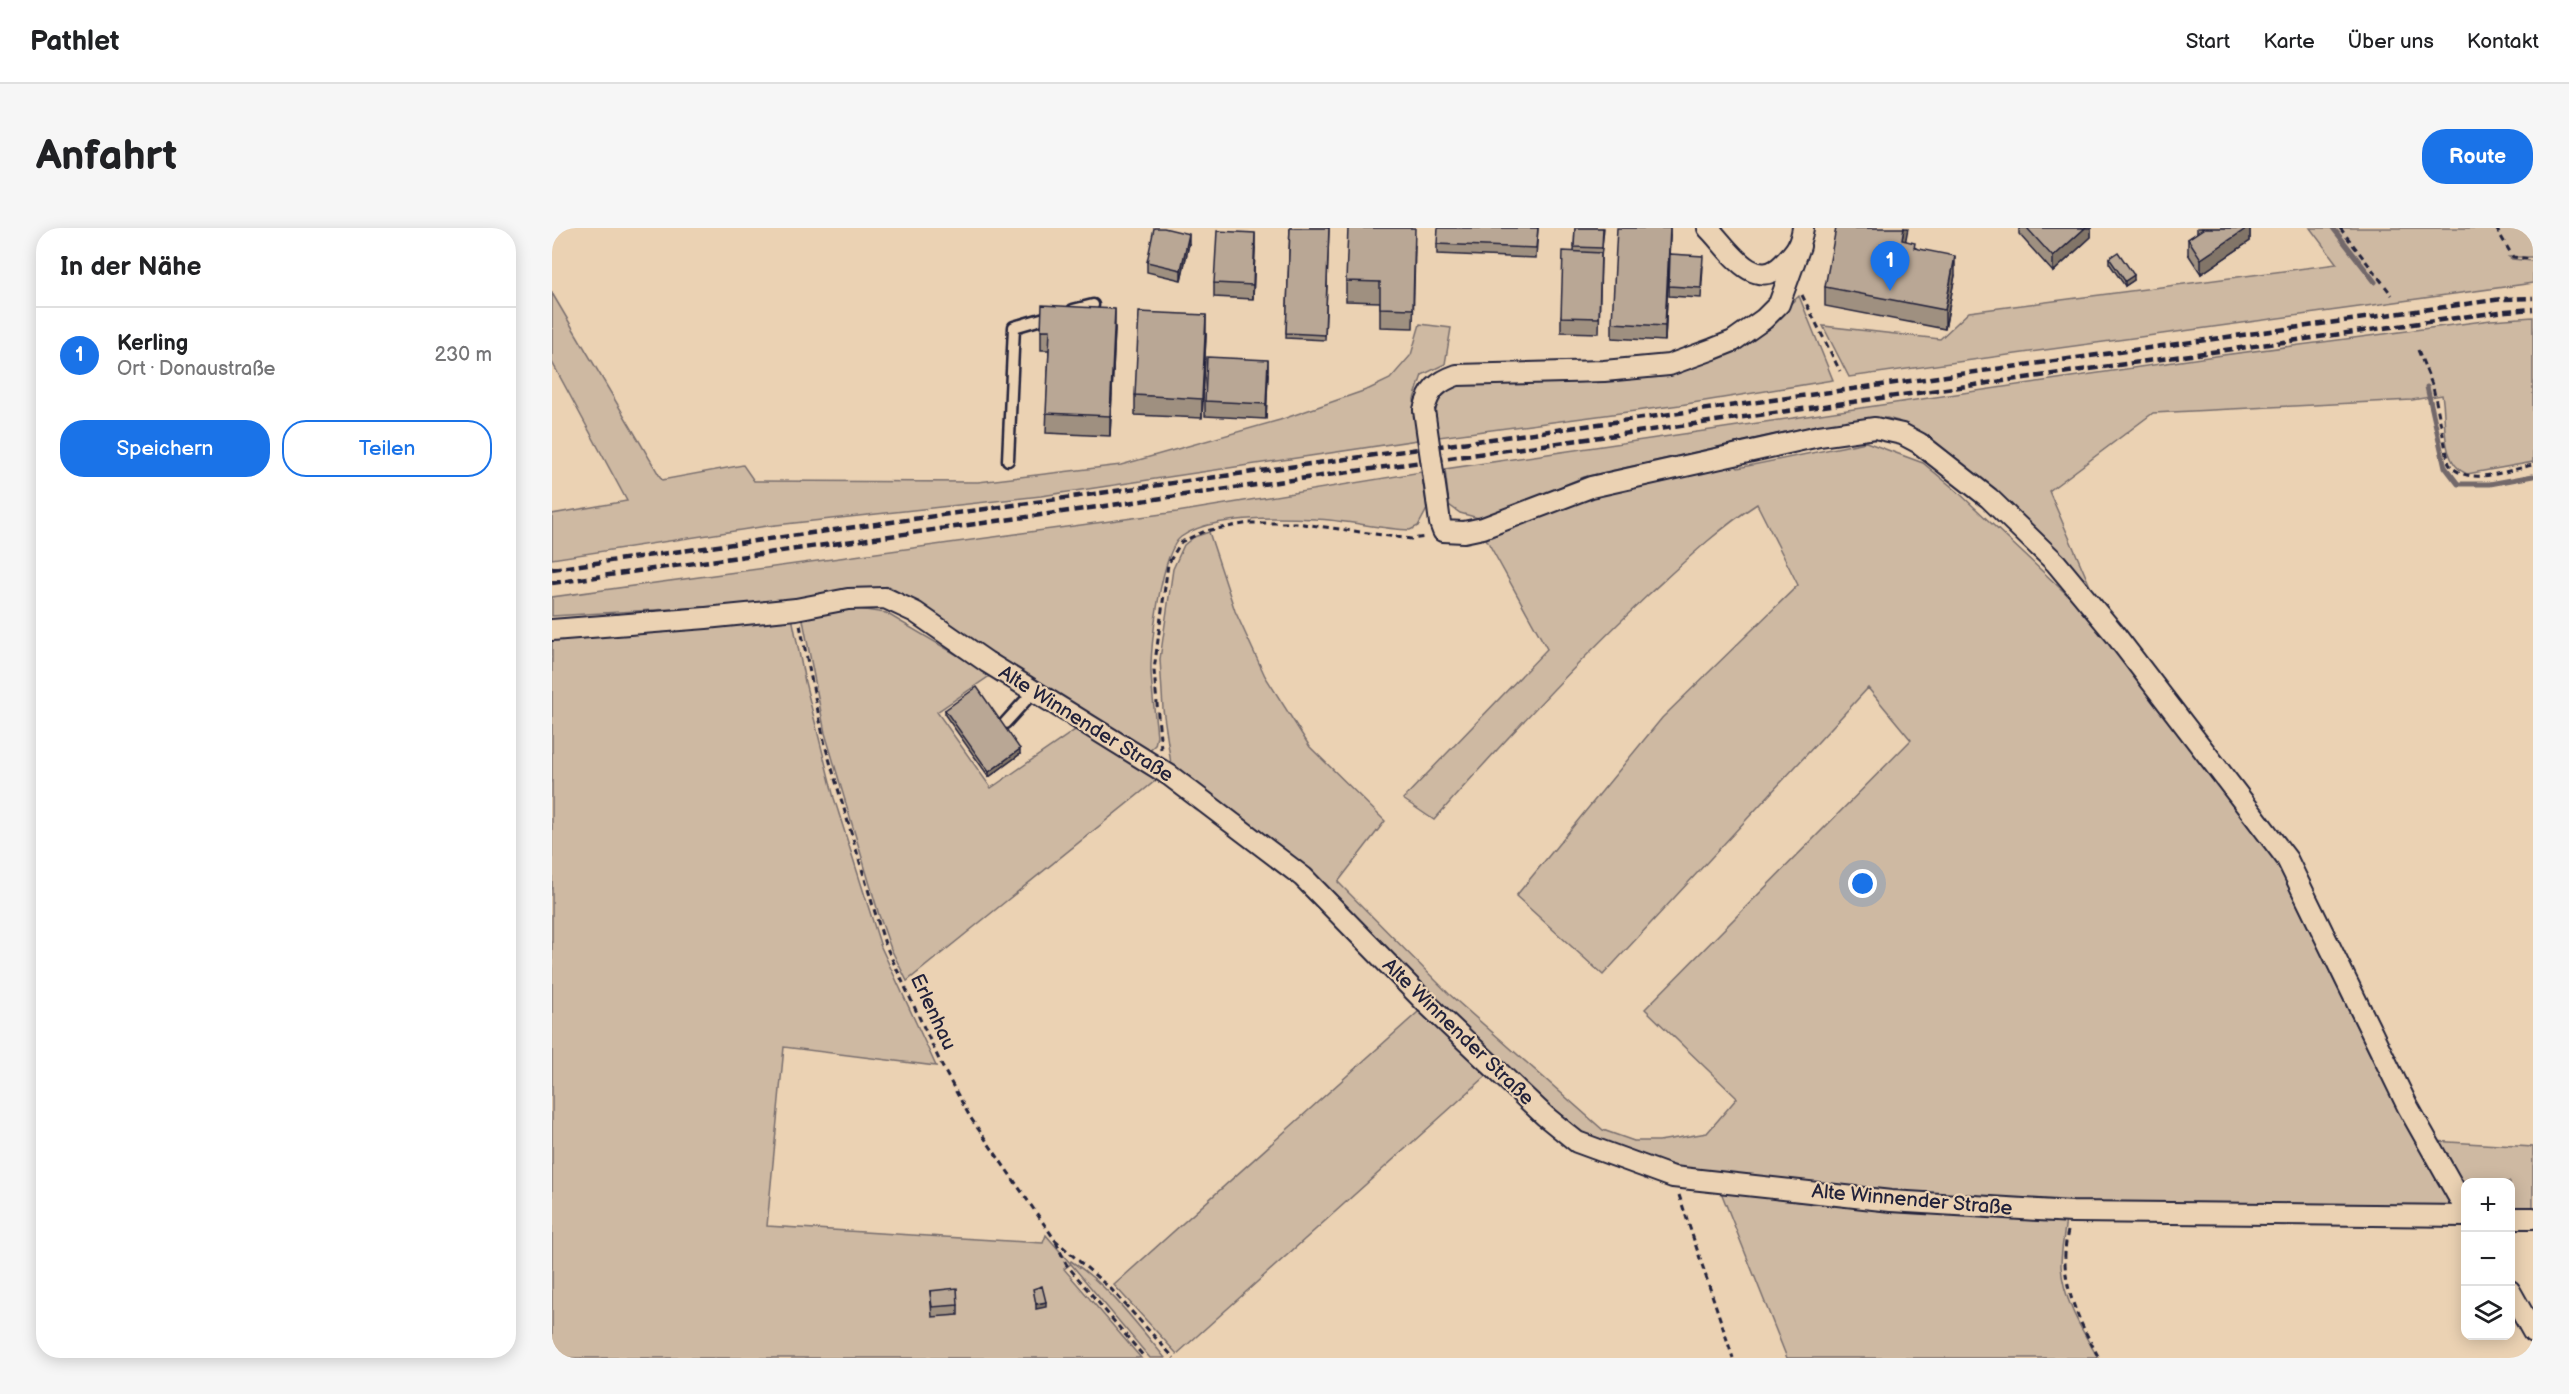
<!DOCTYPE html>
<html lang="de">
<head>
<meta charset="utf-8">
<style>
	:root { --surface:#fff; --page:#f6f6f6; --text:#202124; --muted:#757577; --line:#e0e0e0; --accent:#1a73e8 }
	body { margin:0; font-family:"Balsamiq Sans",sans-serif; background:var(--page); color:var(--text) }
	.controls { position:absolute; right:18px; bottom:18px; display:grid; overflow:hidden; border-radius:12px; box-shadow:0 3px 15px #0003 }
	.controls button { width:54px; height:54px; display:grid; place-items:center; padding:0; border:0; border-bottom:2px solid var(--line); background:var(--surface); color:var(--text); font:30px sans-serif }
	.you { position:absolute; left:1311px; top:656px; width:21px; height:21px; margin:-15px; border:4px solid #fff; border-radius:50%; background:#1a73e8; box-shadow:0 0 0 9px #1a73e833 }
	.badge { display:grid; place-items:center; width:39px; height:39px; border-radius:50%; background:var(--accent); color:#fff; font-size:20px; font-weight:700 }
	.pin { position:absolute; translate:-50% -50px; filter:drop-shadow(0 2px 3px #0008) }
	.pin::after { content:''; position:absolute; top:32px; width:21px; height:18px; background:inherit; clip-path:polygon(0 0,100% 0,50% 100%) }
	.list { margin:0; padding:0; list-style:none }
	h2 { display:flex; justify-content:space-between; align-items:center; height:78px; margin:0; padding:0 24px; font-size:26px }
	h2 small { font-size:20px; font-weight:400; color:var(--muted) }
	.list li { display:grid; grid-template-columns:39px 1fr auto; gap:18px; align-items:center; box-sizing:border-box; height:96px; padding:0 24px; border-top:2px solid var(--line) }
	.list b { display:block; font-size:22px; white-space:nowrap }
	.list p { margin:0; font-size:20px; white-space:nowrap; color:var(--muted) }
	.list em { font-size:20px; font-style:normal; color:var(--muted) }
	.actions { display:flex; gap:12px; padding:18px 24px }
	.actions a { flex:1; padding:14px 0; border:2px solid var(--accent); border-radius:24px; text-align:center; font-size:21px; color:var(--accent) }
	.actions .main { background:var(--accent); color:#fff }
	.icon { flex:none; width:33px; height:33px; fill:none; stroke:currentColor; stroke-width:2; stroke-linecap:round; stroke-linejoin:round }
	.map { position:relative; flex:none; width:1981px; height:1130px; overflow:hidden; border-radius:24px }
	header { display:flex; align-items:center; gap:36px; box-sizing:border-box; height:84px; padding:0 30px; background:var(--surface); border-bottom:2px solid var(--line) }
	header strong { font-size:28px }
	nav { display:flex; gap:33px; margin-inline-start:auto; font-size:21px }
	.intro { display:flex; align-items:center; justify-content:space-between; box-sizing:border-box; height:144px; padding:0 36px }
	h1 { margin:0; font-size:42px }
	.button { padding:15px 27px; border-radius:24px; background:var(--accent); color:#fff; font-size:21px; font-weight:700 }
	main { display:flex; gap:36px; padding:0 36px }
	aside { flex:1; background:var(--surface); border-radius:24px; box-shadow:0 3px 15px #0003 }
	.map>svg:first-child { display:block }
	.green { fill:#ceb9a2; stroke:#786e6e; stroke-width:1.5 }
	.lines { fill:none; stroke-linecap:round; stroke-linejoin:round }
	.stream { stroke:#72686a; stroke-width:5 }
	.lane-casing { stroke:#22223b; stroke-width:15 }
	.street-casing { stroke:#22223b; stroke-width:24 }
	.path { stroke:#22223b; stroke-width:3; stroke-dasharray:6 4.5; stroke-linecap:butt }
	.lane { stroke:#ebd2b3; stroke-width:10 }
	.street { stroke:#ebd2b3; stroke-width:20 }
	.rail { stroke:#22223b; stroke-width:4.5; stroke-dasharray:9 4.5; stroke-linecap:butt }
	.street-bridge-casing { stroke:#22223b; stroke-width:24; stroke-linecap:butt }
	.street-bridge { stroke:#ebd2b3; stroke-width:20 }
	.wall { fill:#9f9080; stroke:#22223b; stroke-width:1.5 }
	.shaded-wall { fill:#827568; stroke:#22223b; stroke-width:1.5 }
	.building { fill:#b9a795; stroke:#22223b; stroke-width:1.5 }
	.labels { text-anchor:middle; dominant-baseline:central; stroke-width:4.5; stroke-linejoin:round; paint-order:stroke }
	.street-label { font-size:20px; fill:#22223b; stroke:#ebd2b3 }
</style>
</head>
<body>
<header>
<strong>Pathlet</strong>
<nav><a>Start</a><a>Karte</a><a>Über uns</a><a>Kontakt</a></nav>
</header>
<div class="intro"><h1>Anfahrt</h1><a class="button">Route</a></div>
<main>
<aside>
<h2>In der Nähe<small></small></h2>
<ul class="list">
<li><span class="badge">1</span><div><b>Kerling</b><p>Ort · Donaustraße</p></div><em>230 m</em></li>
</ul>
<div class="actions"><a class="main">Speichern</a><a>Teilen</a></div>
</aside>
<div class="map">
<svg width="1981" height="1130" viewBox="0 0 1981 1130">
	<rect width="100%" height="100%" fill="#ebd2b3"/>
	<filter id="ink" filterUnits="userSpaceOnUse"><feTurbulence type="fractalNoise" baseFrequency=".0167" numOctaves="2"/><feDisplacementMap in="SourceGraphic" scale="12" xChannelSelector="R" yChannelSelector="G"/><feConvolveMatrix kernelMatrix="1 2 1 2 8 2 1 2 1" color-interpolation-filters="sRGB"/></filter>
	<g filter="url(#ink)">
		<path class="green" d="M 1758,0 L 1981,0 L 1981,29 L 1957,29 L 1960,31 L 1981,33 L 1981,55 L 1297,149 L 1271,98 L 1388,111 L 1417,84 L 1785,36 Z
			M 0,65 L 110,252 L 191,237 L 202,253 L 426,254 L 569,237 L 728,192 L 817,161 L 838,151 L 859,127 L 868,96 L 899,100 L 893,136 L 870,147 L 862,171 L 865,212 L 489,268 L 215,298 L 0,331 L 0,286 L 75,273 L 0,134 Z
			M 1247,68 L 1281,152 L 1128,177 L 887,209 C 880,180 879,171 907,157 L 1029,153 L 1211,101 Z
			M 1981,89 L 1981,234 L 1915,246 C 1887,234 1895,192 1890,167 L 1860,172 L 1601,185 L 1497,263 L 1544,372 L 1364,204 L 1346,193 L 1335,190 L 1261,198 L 1032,249 L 930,291 L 908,285 L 897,277 L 893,241 L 1656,129 L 1939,92 Z
			M 1314,214 L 1371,235 L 1406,264 L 1541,391 L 1725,635 L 1824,839 L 1896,967 L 1897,978 L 1892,983 L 1418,973 L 1180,950 L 1093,931 L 1028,909 L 620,543 L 611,481 L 608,431 L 621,341 L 632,317 L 642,309 L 657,304 L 683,383 L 713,448 L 758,519 L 833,593 L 786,654 L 897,766 L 1051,902 L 1082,913 L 1107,913 L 1155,905 L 1185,870 L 1093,781 L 1359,512 L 1316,460 L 1051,747 L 964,668 L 1110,490 L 1246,357 L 1205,276 C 1166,301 1131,335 1096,367 C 1021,438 950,515 882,592 L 851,571 L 995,421 L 932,307 L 1039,270 L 1180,234 L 1186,240 Z
			M 869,244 L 875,281 L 866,298 L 858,302 C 826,301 795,292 763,291 C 727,289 658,287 629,309 C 609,324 598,419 599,445 C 600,466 603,487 605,508 L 603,517 L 595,524 L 588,522 L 337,358 L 236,374 L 0,388 L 0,369 L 625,284 Z
			M 299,380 L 334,385 L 439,447 L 385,484 L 439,560 L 529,498 L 608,549 L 355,753 L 339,721 L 327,687 L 273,505 L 250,387 Z
			M 240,389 L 253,454 L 282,570 L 329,719 L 384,838 L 232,819 L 215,998 L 491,1015 L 494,1007 L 518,1035 L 519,1033 C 557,1058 584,1095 613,1130 L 598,1130 L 519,1036 L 512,1041 L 589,1130 L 0,1130 L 0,409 Z
			M 875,776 L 942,841 L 625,1126 L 562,1057 Z
			M 1880,913 L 1981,919 L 1981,985 L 1959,985 L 1958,954 L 1914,954 L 1913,971 Z
			M 1167,959 L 1246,974 L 1514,991 C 1512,1007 1509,1023 1509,1038 C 1511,1072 1530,1102 1546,1130 L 1235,1130 Z"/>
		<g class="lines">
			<path class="stream" d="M 1781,0 L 1823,54
				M 1875,159 L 1893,239 L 1906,256 L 1938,256 L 1981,248"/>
			<defs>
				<path id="lane" d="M 521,82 L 541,77
					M 456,232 L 462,99 L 503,87
					M 453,495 L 483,462"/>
				<path id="street" d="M 1156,0 C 1174,17 1201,66 1231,36 C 1244,23 1248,18 1251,0
					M 872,182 C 877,162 885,154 905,147 L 1052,143 L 1117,137 L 1161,121 L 1181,113 L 1212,91 L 1227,76 L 1248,18
					M 885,272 L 888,295 L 891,303 L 912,304 L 931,300 L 1039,259 L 1267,208 L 1323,200 L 1350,206 L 1367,215 L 1437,270 L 1504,335 L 1562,405 L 1735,631 L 1856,879 L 1914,982
					M 0,402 L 154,390 L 244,381 L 296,371 L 333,370 L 363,384 L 435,434 L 617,547 L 751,649 L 875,776 L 993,888 L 1025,914 L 1121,949 L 1339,973 L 1520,984 L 1914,988
					M 1958,990 L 1981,990
					M 1958,1063 L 1981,1104"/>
			</defs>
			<use href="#lane" class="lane-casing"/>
			<use href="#street" class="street-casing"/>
			<path class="path" d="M 1788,0 L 1840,67
				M 1944,0 L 1961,29 L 1981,31
				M 1250,67 L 1288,143
				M 1866,122 L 1881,159 L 1897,236 C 1916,260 1955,242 1981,237
				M 248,397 L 273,517 L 321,678 L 333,716 L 390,838 L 418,889 L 503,1012 L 560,1062 L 622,1130
				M 609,521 L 602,442 L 616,336 L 629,314 L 653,303 L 697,295 L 744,295 L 859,311 L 874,309
				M 1127,967 L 1181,1130
				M 1516,1003 C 1505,1051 1525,1089 1547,1130
				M 504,1014 L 514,1036 L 593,1130"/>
			<use href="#lane" class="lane"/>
			<use href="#street" class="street"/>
			<path class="rail" d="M 0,341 L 1950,71 L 1981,70
				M 0,355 L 1954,83 L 1981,81"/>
			<defs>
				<path id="street-bridge" d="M 872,182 L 885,272"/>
			</defs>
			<use href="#street-bridge" class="street-bridge-casing"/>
			<use href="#street-bridge" class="street-bridge"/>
		</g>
		<path class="wall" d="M 738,0 L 777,0 L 773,112 L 734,110 Z
			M 986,0 L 984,30 L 885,26 L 885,16 Z
			M 1023,0 L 1052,0 L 1049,30 L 1047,105 L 1009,104 L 1009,89 L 1022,24 Z
			M 1467,0 L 1539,0 L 1539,9 L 1501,44 L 1467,6 Z
			M 1645,0 L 1698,0 L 1698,13 L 1649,46 L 1636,26 L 1636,11 L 1645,5 Z
			M 1118,8 L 1113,113 L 1060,110 L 1060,95 Z
			M 1354,13 L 1403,47 L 1393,101 L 1273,78 L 1273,59 Z
			M 637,16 L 629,52 L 595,44 L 595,34 Z
			M 863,18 L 861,100 L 828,99 L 828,74 L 794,73 L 794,53 Z
			M 703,20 L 701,71 L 662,69 L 662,55 Z
			M 1118,26 L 1151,38 L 1149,70 L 1117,68 Z
			M 1557,30 L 1582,52 L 1573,58 L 1557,35 Z
			M 563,100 L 558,208 L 494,205 L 497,122 L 489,122 L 489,102 Z
			M 654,107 L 650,190 L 583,187 L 583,167 Z
			M 716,146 L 714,191 L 653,188 L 653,173 Z
			M 393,482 L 468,526 L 437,549 L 393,487 Z
			M 378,1063 L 406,1077 L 406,1087 L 380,1089 Z"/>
		<path class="shaded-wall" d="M 1118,0 L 1118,8 L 1113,113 L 1113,98 Z
			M 1352,0 L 1356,0 L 1350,32 L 1350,12 Z
			M 1533,0 L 1539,0 L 1539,9 L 1501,44 L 1501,29 Z
			M 1695,0 L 1698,0 L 1698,13 L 1649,46 L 1649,31 Z
			M 703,5 L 703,20 L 701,71 L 701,57 Z
			M 637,6 L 637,16 L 629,52 L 629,42 Z
			M 1403,28 L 1403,47 L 1393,101 L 1393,82 Z
			M 1582,47 L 1582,52 L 1573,58 L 1573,53 Z
			M 563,81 L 563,100 L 558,208 L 558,188 Z
			M 654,87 L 654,107 L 650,190 L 650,171 Z
			M 716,132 L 716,146 L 714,191 L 714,176 Z
			M 468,521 L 468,526 L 437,549 L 437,544 Z
			M 494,1074 L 494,1079 L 484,1081 L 484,1076 Z"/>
		<path class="building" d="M 602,0 L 612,0 L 637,6 L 629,42 L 595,34 Z
			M 738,0 L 777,0 L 773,107 L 734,105 Z
			M 796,0 L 863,0 L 861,81 L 828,80 L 828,54 L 794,53 Z
			M 886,0 L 986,0 L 984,20 L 885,16 Z
			M 1023,0 L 1051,0 L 1050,20 L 1022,19 Z
			M 1065,0 L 1118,0 L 1113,98 L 1060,95 Z
			M 1284,0 L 1352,0 L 1350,12 L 1363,15 L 1362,20 L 1403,28 L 1393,82 L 1273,59 Z
			M 1475,0 L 1533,0 L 1501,29 Z
			M 1650,0 L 1695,0 L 1649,31 L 1636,11 L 1651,1 Z
			M 665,3 L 703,5 L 701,57 L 662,55 Z
			M 1011,23 L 1049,25 L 1047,90 L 1009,89 Z
			M 1566,24 L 1582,47 L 1573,53 L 1557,30 Z
			M 1118,26 L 1151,28 L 1149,60 L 1117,58 Z
			M 490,77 L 563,81 L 558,188 L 494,185 L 498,102 L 489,102 Z
			M 587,84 L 654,87 L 650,171 L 583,167 Z
			M 655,129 L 716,132 L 714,176 L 653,173 Z
			M 425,459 L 468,521 L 437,544 L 393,482 Z
			M 490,1058 L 494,1074 L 484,1076 L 481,1061 Z
			M 405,1060 L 406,1077 L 380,1079 L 378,1063 Z"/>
	</g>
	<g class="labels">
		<g class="street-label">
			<text transform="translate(534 496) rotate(32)">Alte Winnender Straße</text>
			<text transform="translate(381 784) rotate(65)">Erlenhau</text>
			<text transform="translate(906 804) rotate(44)">Alte Winnender Straße</text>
			<text transform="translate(1360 972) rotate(5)">Alte Winnender Straße</text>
		</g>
	</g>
</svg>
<div class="controls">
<button>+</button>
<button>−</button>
<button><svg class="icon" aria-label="layers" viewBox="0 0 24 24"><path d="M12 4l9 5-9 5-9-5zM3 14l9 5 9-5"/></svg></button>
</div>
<div class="you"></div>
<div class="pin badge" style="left:1338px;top:63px">1</div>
</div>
</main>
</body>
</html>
